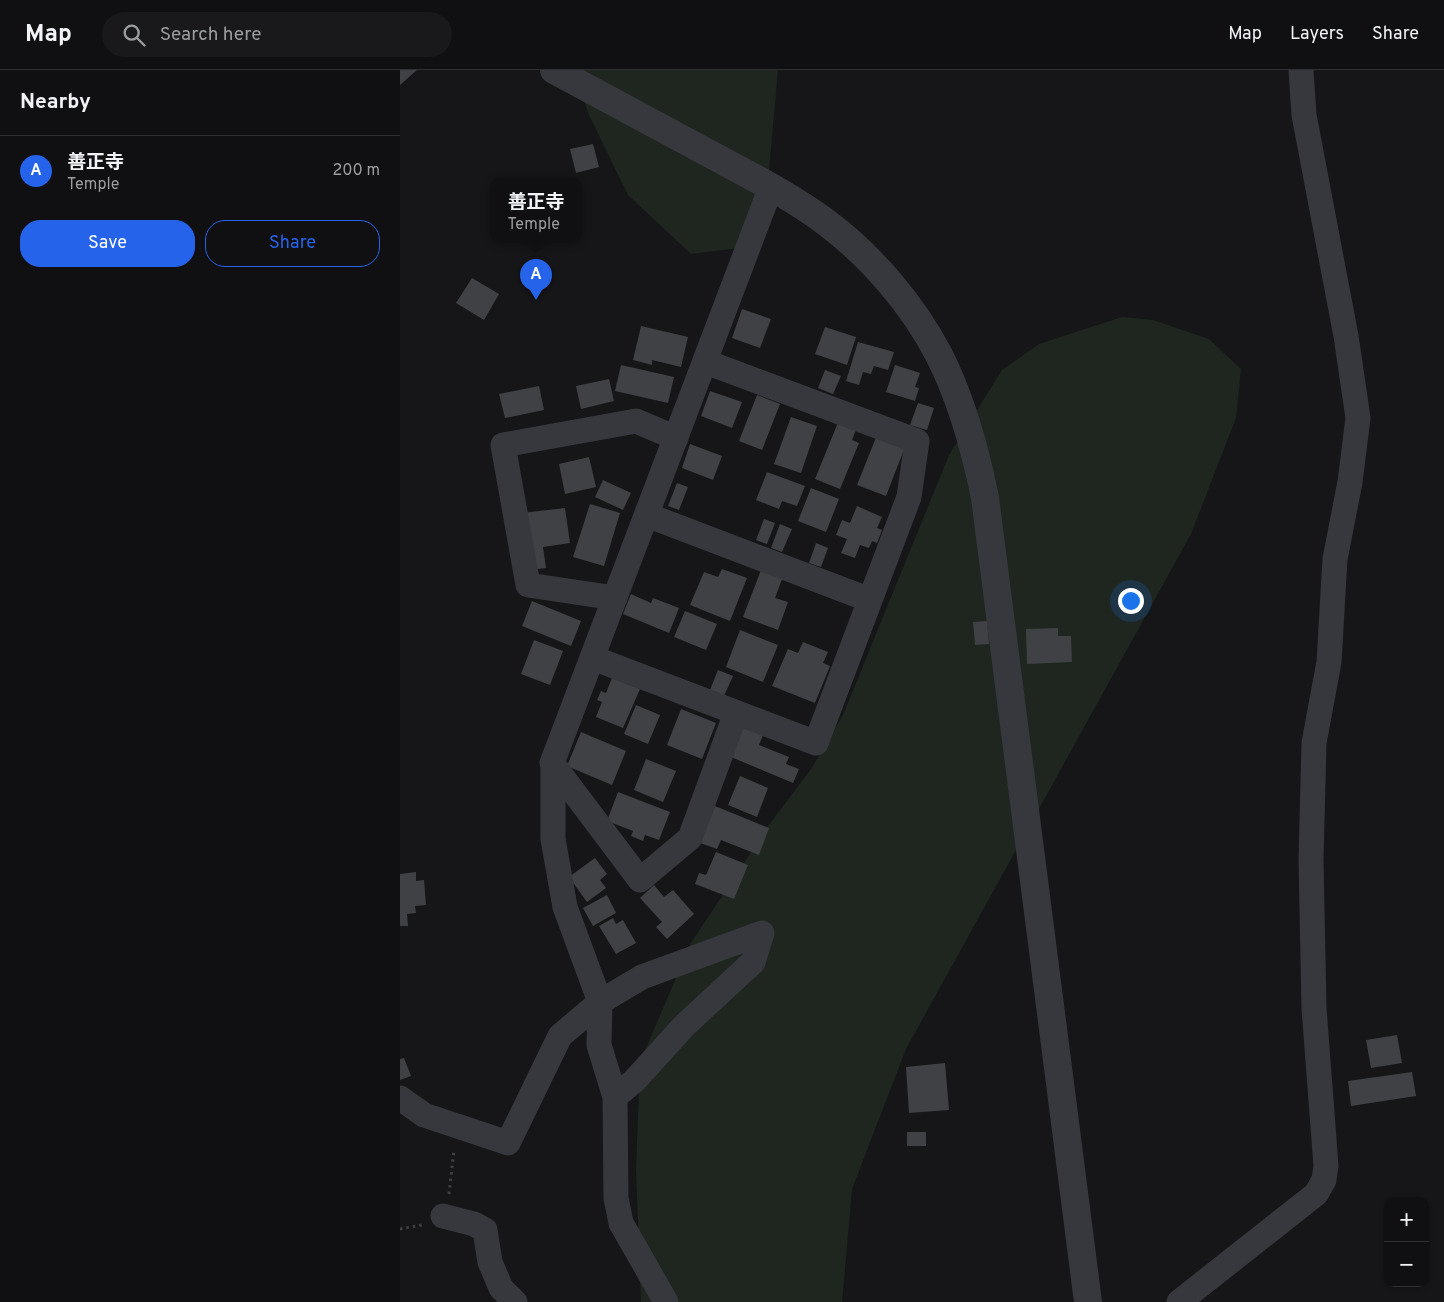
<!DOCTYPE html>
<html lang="en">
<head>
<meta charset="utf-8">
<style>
	:root { --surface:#101012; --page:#19191b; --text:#f1f3f6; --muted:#9c9d9f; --line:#303032; --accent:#2563eb }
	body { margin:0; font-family:Overpass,"Noto Sans JP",sans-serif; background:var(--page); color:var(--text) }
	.controls { position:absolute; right:15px; bottom:15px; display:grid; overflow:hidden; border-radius:10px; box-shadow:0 1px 4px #0004 }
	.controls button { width:45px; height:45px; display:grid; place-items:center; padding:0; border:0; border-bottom:1px solid var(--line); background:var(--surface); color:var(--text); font:25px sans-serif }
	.you { position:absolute; left:730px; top:530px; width:18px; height:18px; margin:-12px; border:4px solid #fff; border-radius:50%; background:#1a73e8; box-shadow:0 0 0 8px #1a73e833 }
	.badge { display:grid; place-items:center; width:32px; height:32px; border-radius:50%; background:var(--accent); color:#fff; font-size:16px; font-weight:700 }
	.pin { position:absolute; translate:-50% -41px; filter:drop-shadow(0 1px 2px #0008) }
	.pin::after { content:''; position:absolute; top:26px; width:18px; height:15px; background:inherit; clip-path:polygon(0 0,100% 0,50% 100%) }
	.popup { position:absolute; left:90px; top:108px; width:92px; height:65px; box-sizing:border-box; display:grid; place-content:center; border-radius:10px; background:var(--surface); filter:drop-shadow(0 1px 4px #0005); font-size:16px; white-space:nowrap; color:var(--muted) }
	.popup b { font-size:19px; color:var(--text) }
	.popup::after { content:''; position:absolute; left:50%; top:100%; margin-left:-10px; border:10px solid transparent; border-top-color:var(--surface) }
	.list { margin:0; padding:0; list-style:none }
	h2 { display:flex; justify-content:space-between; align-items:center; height:65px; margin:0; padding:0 20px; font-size:21px }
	h2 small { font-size:16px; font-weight:400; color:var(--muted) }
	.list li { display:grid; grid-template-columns:32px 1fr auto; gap:15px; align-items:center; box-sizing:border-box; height:70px; padding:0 20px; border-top:1px solid var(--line) }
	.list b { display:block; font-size:19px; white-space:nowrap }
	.list p { margin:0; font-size:16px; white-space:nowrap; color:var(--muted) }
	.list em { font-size:16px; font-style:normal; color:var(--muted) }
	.actions { display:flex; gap:10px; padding:15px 20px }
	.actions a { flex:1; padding:11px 0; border:1px solid var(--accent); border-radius:20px; text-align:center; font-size:18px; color:var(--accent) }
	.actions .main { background:var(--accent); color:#fff }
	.icon { flex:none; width:28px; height:28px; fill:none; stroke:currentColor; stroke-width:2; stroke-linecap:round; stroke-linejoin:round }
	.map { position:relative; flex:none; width:1044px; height:1232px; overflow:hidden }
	header { display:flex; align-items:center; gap:30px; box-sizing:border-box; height:70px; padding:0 25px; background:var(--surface); border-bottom:1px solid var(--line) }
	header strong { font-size:24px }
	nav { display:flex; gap:28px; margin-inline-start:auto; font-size:18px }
	.search { width:350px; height:45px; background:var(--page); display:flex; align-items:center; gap:12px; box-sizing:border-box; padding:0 18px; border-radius:28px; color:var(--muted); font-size:19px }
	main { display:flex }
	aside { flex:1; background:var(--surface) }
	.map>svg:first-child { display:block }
	.green { fill:#1e261f }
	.building { fill:#404145 }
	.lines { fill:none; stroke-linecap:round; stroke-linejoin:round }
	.path { stroke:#3d3f44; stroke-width:3; stroke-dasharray:2.5 4; stroke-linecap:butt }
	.minor { stroke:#37383d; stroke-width:25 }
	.tertiary { stroke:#37383d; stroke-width:28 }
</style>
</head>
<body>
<header>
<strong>Map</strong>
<div class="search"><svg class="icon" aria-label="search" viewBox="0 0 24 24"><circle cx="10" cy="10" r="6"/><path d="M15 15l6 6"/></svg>Search here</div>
<nav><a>Map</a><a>Layers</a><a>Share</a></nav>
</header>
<main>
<aside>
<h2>Nearby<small></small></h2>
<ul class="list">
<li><span class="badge">A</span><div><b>善正寺</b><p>Temple</p></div><em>200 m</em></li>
</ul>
<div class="actions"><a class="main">Save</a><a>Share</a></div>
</aside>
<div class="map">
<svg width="1044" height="1232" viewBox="0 0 1044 1232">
	<rect width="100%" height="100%" fill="#161618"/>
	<path class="green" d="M 173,0 L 378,0 L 369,100 L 355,153 L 339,178 L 291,184 L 228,125 L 189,45 Z
		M 722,247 L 753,250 L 809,269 L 841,299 L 836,348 L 791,464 L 506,979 L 452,1119 L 442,1232 L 241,1232 L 236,1100 L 240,992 L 291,873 L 371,752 L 411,699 L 443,645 L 549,385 L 602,300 L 639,274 Z"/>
	<path class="building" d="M 0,0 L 17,0 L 0,15 Z
		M 193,74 L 199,97 L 176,103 L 170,79 Z
		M 72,208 L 99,224 L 84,250 L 56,233 Z
		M 342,239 L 371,249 L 360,278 L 332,268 Z
		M 241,256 L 288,267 L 281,297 L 252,290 L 252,295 L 233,290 Z
		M 425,257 L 456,267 L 447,295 L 415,284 Z
		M 458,272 L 494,282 L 488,300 L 474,296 L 471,304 L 463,302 L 459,315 L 446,311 Z
		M 221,295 L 274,307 L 268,333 L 215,321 Z
		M 495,295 L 520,303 L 515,317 L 519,318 L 515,331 L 486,322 Z
		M 425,300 L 441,306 L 433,324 L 418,318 Z
		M 209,309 L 214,331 L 181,339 L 176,316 Z
		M 139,316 L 144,340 L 105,348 L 99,324 Z
		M 310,321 L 342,332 L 332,358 L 301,346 Z
		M 357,325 L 380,334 L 362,380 L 339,371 Z
		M 518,333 L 534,338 L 527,360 L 510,355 Z
		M 391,347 L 417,356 L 401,403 L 374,394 Z
		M 439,350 L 457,357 L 452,370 L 459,373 L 440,419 L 415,409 Z
		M 477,365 L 505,377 L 486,426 L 457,415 Z
		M 290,374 L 322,386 L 313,410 L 282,398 Z
		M 189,387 L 196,417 L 165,424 L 159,394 Z
		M 367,402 L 405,416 L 397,436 L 382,431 L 379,439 L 356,430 Z
		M 203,410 L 231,423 L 223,440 L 195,427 Z
		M 277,413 L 288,417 L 279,440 L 268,436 Z
		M 411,418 L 439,429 L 426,462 L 398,451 Z
		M 190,434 L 220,443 L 204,496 L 173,487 Z
		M 457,436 L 482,447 L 477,458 L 482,460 L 477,473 L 472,471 L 469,478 L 460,475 L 455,488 L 441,483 L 447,469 L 436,465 L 442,450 L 450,453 Z
		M 165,438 L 170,473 L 143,477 L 146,498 L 130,500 L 122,443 Z
		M 364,449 L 375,453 L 367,474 L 356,470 Z
		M 380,454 L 392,459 L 382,482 L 371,478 Z
		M 416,473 L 428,478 L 421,497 L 409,493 Z
		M 322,499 L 347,508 L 330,551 L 290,535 L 304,502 L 318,507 Z
		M 361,500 L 382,509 L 375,528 L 388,532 L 378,560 L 343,547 Z
		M 231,524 L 251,533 L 253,528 L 279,538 L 269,563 L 223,544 Z
		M 132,531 L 181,551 L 171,576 L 122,556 Z
		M 285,541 L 317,554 L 306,580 L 274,567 Z
		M 587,551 L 589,574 L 575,575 L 573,552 Z
		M 658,558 L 658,566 L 671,566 L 672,592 L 627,594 L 626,559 Z
		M 340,560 L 378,575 L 363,612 L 326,597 Z
		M 134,570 L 163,581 L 150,615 L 121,604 Z
		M 403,572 L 428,582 L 423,593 L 430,596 L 415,633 L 372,616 L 388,579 L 398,583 Z
		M 318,600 L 333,606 L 324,626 L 310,620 Z
		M 212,608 L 240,619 L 223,658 L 196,647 L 202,632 L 197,630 L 201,621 L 206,623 Z
		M 236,635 L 260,645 L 248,674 L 224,664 Z
		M 281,639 L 316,653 L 302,689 L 267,675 Z
		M 343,657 L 363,665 L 359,675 L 389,687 L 386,694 L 399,699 L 393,713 L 331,687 Z
		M 181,662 L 226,681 L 212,715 L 167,696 Z
		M 246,689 L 276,701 L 263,732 L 234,720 Z
		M 340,706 L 368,718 L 357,747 L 328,735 Z
		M 218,722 L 270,742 L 259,770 L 245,765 L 243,771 L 231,766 L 233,761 L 207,751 Z
		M 315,736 L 369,758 L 359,785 L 321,770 L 317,779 L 300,773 Z
		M 316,782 L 348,795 L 334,829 L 295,814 L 299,803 L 306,805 Z
		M 195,788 L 207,804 L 200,810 L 206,818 L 187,832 L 169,807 Z
		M 16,802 L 16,811 L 24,810 L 26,835 L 15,836 L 16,843 L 7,844 L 8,856 L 0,856 L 0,804 Z
		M 254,815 L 264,827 L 273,820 L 294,844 L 267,869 L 256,857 L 262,852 L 240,828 Z
		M 207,825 L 216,843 L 193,856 L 183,838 Z
		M 213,848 L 216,854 L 223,850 L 236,873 L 216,884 L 199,856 Z
		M 997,965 L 1002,993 L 971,998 L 966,970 Z
		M 4,988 L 11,1006 L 0,1010 L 0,989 Z
		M 545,993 L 549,1040 L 509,1043 L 506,997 Z
		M 1012,1002 L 1016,1026 L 951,1036 L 948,1011 Z
		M 507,1062 L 526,1062 L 526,1076 L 507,1076 Z"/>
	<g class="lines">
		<path class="path" d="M 49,1124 L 54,1080
			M 0,1159 L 22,1155"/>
		<path class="minor" d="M 247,445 L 470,530
			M 215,528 L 128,515 L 103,375 L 236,351 L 276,368
			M 193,588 L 416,673 L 509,427 L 517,371 L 306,292
			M 336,643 L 290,768 L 240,810 L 152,693 L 371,117
			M 153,696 L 153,769 L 165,837 L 200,932 L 199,975 L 215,1027
			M 0,1028 L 24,1045 L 108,1073 L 160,966 L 200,932 L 242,907 L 362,863 L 353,892 L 284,956 L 235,1010 L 215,1027 L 216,1128 L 221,1153 L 266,1232
			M 43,1146 L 74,1154 L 85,1160 L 90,1192 L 101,1218 L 115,1232
			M 779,1232 L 916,1124 L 924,1110 L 926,1096 L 914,938 L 911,790 L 914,673 L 929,592 L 935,489 L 950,412 L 958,348 L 946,266 L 904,45 L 901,0"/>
		<path class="tertiary" d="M 154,0 C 202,26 249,51 297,77 C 341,101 387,123 427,153 C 472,187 513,235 539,285 C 562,330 575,378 585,428 L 688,1232"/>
	</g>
</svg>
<div class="controls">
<button>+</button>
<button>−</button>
</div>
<div class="you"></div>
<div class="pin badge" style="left:136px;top:230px">A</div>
<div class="popup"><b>善正寺</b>Temple</div>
</div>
</main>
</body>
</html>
